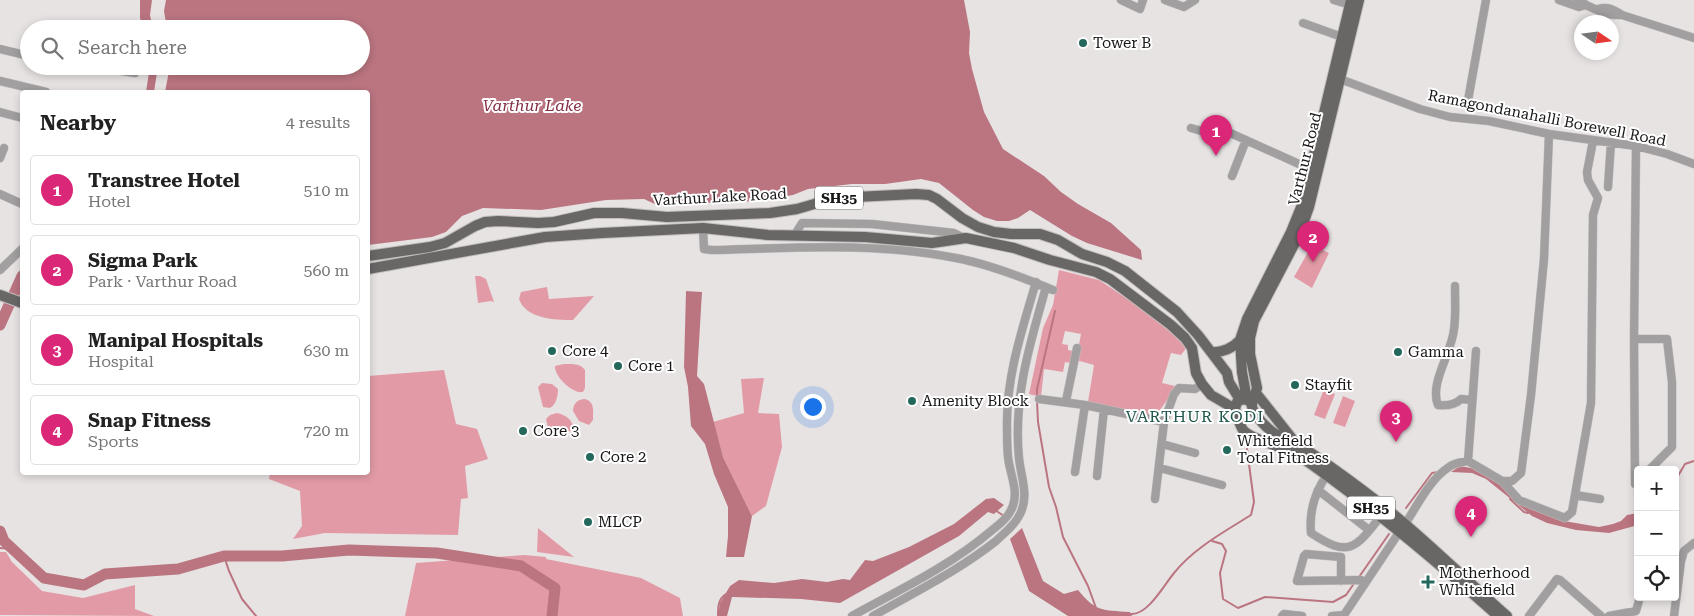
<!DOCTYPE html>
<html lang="en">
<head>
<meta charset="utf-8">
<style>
	:root { --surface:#fff; --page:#f6f6f6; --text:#222; --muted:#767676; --line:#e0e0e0; --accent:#db2777 }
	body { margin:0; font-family:"Roboto Serif",serif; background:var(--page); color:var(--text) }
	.controls { position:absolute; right:15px; bottom:15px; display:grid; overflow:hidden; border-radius:5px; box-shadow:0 2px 8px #0003 }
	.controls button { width:45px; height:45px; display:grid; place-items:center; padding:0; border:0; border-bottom:1px solid var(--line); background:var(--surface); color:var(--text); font:25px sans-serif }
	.compass { position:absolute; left:1574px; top:15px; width:45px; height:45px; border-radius:50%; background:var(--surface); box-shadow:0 2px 8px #0003; rotate:103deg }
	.you { position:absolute; left:812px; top:406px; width:18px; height:18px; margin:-12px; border:4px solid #fff; border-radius:50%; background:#1a73e8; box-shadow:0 0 0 8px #1a73e833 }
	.badge { display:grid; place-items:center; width:32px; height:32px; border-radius:50%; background:var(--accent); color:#fff; font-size:16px; font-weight:700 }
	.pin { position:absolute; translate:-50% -41px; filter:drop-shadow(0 1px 2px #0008) }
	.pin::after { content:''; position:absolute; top:26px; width:18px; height:15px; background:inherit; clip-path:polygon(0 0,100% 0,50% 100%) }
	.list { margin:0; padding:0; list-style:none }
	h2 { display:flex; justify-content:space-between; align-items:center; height:65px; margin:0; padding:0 20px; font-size:21px }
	h2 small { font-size:16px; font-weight:400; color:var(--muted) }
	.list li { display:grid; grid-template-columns:32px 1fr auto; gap:15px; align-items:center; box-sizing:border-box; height:70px; margin:0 10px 10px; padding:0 10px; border:1px solid var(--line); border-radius:5px }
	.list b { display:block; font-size:19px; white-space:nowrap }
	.list p { margin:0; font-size:16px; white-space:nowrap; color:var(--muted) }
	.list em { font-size:16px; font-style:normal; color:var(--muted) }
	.icon { flex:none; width:28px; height:28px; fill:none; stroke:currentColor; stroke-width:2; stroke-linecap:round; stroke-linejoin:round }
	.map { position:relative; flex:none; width:1694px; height:616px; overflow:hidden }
	.search { position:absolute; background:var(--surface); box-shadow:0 2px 8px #0003; left:20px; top:20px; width:350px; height:55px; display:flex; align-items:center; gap:12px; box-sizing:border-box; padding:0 18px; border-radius:28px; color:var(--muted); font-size:19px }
	.panel { position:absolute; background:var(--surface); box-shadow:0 2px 8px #0003; left:20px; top:90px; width:350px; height:385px; border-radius:5px }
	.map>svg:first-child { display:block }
	.green { fill:#e29ba6 }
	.water { fill:#ba7581 }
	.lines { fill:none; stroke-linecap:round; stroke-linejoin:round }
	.stream { stroke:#ba7581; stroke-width:2 }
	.river { stroke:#ba7581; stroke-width:11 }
	.minor-casing { stroke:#c3bebe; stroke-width:9 }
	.major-casing { stroke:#c3bebe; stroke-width:12 }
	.minor { stroke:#a19f9f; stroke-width:8 }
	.major { stroke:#696666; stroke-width:10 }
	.poi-dot { fill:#23685a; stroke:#fff; stroke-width:2 }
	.labels { text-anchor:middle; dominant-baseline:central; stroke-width:4; stroke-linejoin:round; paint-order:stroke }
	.shield { fill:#fff; stroke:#5d5c5d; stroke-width:1 }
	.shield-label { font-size:14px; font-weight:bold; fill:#181617 }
	.poi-label { font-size:15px; fill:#181617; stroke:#fff; text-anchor:start }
	.street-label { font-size:15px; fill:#181617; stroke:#fff }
	.water-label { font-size:16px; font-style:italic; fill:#842f43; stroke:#fff }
	.neighbourhood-label { font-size:16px; letter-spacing:1px; fill:#1f554a; stroke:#fff }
</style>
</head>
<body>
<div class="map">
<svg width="1694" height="616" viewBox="0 0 1694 616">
	<rect width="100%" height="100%" fill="#e8e3e3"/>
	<path class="green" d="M 1312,245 L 1329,253 L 1312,288 L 1294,277 Z
		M 1059,270 L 1099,280 L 1138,306 L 1188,346 L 1181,355 L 1171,353 L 1162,383 L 1175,386 L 1171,395 L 1154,418 L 1088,402 L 1094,365 L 1076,360 L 1081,334 L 1065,331 L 1062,344 L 1068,345 L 1068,350 L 1073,351 L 1071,363 L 1065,362 L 1063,372 L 1044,369 L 1041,397 L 1029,394 L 1043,328 L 1053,305 Z
		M 475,276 L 480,276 L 486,279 L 494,302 L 491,301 L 478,303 Z
		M 547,287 L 549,299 L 594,296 L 573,320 C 555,320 526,319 519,299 L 521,292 Z
		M 564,364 C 572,364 580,363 585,370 L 585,388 L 583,392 C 572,394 554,376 555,366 Z
		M 444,370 L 456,424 L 477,429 L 488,459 L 465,466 L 468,498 L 461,499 L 458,535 L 325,533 L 293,539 L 302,526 L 300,491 L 269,479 L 270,473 L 368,472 L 368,376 Z
		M 764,378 L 758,413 L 779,414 L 782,447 L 766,506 L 752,516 L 723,457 L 713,422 L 744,413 L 741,379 Z
		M 542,383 L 552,384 L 558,389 C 558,396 556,405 550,408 L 543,407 L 538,387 Z
		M 1324,389 L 1335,394 L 1325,419 L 1314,415 Z
		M 1343,396 L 1355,401 L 1345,427 L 1333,423 Z
		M 585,399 C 595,402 593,410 593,420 L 589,425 L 579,421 L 573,411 C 573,404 577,399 585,399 Z
		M 557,413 C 565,415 571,418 573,426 L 571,431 L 555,434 L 549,432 L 546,419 L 550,415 Z
		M 538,528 L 574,557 L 537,552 Z
		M 0,552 L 6,552 L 12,562 L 42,591 L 83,598 L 135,585 L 135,609 L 154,616 L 0,615 Z
		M 524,555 L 546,557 L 546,559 L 641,578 L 680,598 L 683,616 L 405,616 L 416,563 Z"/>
	<path class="water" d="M 140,0 L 152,0 L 150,15 L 153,29 L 143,29 L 140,18 Z
		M 166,0 L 964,0 L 970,32 L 969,53 L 972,69 L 984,112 L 1003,149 L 1044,176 L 1061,192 L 1078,204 L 1111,223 L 1141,250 L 1142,260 L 1087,243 L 1072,236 L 1030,210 L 1018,218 L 1009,221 L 997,221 L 984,217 L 973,210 L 939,183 L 921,179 L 885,184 L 852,184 L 808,189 L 793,195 L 757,201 L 657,205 L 644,199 L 606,200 L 541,210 L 483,208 L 462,216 L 446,232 L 432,237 L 368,245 L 368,92 L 165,92 L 170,66 L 361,66 L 361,29 L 167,29 L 164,11 Z
		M 150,66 L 158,66 L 154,92 L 146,92 Z
		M 686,291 L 702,292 L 697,376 L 704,384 L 723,457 L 752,516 L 744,557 L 726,557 L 728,536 L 728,507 L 714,474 L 705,444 L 691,426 L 688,387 L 684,367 Z
		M 1460,466 L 1477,469 L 1491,476 L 1521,499 L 1564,521 L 1599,527 L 1613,524 L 1621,521 L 1627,515 L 1638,513 L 1638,525 L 1609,533 L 1576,530 L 1547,523 L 1532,516 L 1486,479 L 1472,473 L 1451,472 Z
		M 994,498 L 1004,505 L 994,514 L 988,512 L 959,536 L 840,603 L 801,599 L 732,597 L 727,616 L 718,616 L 720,603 L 730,586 L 739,580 L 774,583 L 802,579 L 827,582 L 843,579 L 850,580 L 865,560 L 873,561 L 909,547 L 954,524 L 986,499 Z
		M 1022,528 L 1043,581 L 1064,594 L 1078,590 C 1096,612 1102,610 1130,612 L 1132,616 L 1068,616 L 1029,591 L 1010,539 Z"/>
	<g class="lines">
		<path class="stream" d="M 1037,396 L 1037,389 L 1055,311
			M 1037,401 L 1038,422 L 1049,487 L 1056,507 L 1063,537 L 1088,586 L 1096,608
			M 1675,481 L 1685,464 L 1694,461
			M 1510,499 L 1524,512 L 1528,513
			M 1406,508 L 1432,473 L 1438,472
			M 995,510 L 1004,516
			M 1212,541 L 1222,544 L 1226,551 L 1220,573 L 1223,599 L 1238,608 L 1265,597 L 1333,602 L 1346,595 L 1353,585
			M 0,548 L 12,549
			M 224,556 L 229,571 L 242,599 L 256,616
			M 1359,577 L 1389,534
			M 1131,614 C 1148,615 1164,585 1174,573 C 1194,548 1224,532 1251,515 L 1254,502 L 1247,449
			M 718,616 C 718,607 718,599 726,594"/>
		<path class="river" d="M 0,325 L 22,276
			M 0,531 L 4,541 L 44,578 L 84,585 L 105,574 L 178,569 L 224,556 L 282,556 L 349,550 L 437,553 L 521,566 L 555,588 L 552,616"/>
		<defs>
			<path id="minor" d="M 1121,0 L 1140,9 L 1143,0
				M 1165,0 L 1184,7 L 1195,0
				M 1334,0 L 1350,5
				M 1559,0 L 1579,7 L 1586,5
				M 1577,0 C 1582,1 1584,4 1588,6 C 1600,11 1608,16 1622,15
				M 1598,9 C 1608,6 1614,10 1622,15 L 1694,38
				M 1303,23 L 1342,37
				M 0,49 L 29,56
				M 90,66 L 135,73
				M 1340,79 L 1420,109 L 1450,117 L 1489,121 L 1549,134 L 1636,146 L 1667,154 L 1694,164
				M 0,81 L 46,92
				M 1467,106 L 1486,0
				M 0,112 L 22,118
				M 1191,128 L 1205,132 L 1213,128 L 1217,127 L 1310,169
				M 1636,146 L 1634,339 L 1635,484 L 1638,482
				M 0,158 L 4,148
				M 1232,176 L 1246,140
				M 1608,187 L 1611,142
				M 0,194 L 22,204
				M 703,228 L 704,249 L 712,250 C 793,248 875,242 956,258 C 989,264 1022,277 1053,290
				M 794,236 L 802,223 L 872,224 L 954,233 L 964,238
				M 0,270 L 22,249
				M 1455,286 C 1455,300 1456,315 1454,329 C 1452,353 1429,383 1438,405 C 1447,406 1455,405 1461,399 L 1472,400
				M 1634,339 L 1667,339 L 1672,382 L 1672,447 L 1649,470
				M 1039,399 L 1085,405 L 1164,422
				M 1066,401 L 1077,348
				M 1162,444 L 1195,453
				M 1468,461 L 1476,351
				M 1160,468 L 1222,485
				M 1075,472 L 1085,405
				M 1327,475 C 1314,493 1309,511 1311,533 C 1349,558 1355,549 1381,516
				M 1097,476 L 1104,409
				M 1502,481 L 1519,500 L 1565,518 L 1572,512 L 1591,403 L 1593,215 L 1598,198 L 1588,180 L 1587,172 L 1593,141
				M 1318,490 L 1369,530
				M 1575,495 L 1600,499
				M 1155,499 L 1164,422 L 1174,394 L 1179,388 L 1195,389 L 1202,384
				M 1405,524 C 1418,505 1429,480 1449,467 C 1454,463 1462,462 1468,461 L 1502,481 L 1512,481 L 1521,473 L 1531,395 L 1544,259 L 1549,134
				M 1341,581 L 1341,557 L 1306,554 L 1304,556 L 1297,581 L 1361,580
				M 852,616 C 899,590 950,566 991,531 C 998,525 1006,520 1010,512 C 1021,494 1010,476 1008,457 C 1007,447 1007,437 1007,427 C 1006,377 1022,330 1036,282
				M 873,616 C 915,592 958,571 996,541 C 1004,533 1014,526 1019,516 C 1030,497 1021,478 1019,458 C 1013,398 1030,343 1046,287
				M 1282,616 L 1284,614 L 1302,616
				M 1332,616 L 1344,615 L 1400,531
				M 1529,616 L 1557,579 L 1560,580 L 1601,616
				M 1609,616 L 1636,611 L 1640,597
				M 1674,616 L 1681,561 L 1684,551 L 1694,543"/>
			<path id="major" d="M 368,256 L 430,247 L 445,243 L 475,226 L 485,222 L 498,221 L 538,223 L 554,222 L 594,213 L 622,213 L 667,217 L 770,213 L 797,209 L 835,198 L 916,194 L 929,195 L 937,199 L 962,218 L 978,227 L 994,232 L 1011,234 L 1040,234 L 1058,240 L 1082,254 L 1107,262 L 1125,271 L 1177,312 L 1198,335 L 1227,373 L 1229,382 L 1240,400
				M 368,269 L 545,237 L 602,233 L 703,228 L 768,235 L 865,237 L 932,243 L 966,238 L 1014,248 L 1050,260 L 1096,272 L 1110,279 L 1171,325 L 1185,338 L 1192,348 L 1196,373 L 1202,384 L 1211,395 L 1235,409
				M 0,295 L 22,303
				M 1211,352 C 1222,353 1233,348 1240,340
				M 1256,393 L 1294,441
				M 1247,400 L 1242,372 L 1240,340 L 1247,319 L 1291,232 L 1302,205 L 1351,0
				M 1252,404 L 1257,388 L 1250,354 L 1250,338 L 1254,321 L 1299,235 L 1309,207 L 1359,0
				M 1498,616 C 1434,559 1369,504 1298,455 C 1284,446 1252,441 1243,430 C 1239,424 1237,415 1235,409 L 1237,402 L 1243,399 L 1250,401 C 1252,405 1252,408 1254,412 C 1263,426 1278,439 1295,442 C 1333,468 1370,494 1405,524 C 1440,554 1473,586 1507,616"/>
		</defs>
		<use href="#minor" class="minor-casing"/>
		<use href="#major" class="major-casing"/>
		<use href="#minor" class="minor"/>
		<use href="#major" class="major"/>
	</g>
	<g class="poi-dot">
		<circle cx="1083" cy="43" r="5"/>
		<circle cx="552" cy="351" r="5"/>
		<circle cx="1398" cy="352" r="5"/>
		<circle cx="618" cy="366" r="5"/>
		<circle cx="1295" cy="385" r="5"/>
		<circle cx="912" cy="401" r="5"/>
		<circle cx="523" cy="431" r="5"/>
		<circle cx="1227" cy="450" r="5"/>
		<circle cx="590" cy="457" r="5"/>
		<circle cx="588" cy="522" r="5"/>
		<path d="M1425.5 574.5h5v5h5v5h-5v5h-5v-5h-5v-5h5z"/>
	</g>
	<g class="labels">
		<g class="shield">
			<rect x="815" y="186.5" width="48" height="23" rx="4"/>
			<rect x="1347" y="496.5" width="48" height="23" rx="4"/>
		</g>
		<g class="shield-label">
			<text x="839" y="198">SH35</text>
			<text x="1371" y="508">SH35</text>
		</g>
		<g class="poi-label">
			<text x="1093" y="43">Tower B</text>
			<text x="562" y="351">Core 4</text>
			<text x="1408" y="352">Gamma</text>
			<text x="628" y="366">Core 1</text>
			<text x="1305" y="385">Stayfit</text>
			<text x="922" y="401">Amenity Block</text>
			<text x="533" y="431">Core 3</text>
			<text x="1237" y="441">Whitefield<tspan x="1237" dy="17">Total Fitness</tspan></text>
			<text x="600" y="457">Core 2</text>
			<text x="598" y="522">MLCP</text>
			<text x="1439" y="573">Motherhood<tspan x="1439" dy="17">Whitefield</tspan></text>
		</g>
		<g class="street-label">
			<text transform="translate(1547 118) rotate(11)">Ramagondanahalli Borewell Road</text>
			<text transform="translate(1305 159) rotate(-76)">Varthur Road</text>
			<text transform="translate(720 197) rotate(-3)">Varthur Lake Road</text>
		</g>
		<g class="water-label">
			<text x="532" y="105">Varthur Lake</text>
		</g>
		<g class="neighbourhood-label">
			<text x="1195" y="416">VARTHUR KODI</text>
		</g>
	</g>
</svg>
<div class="controls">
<button>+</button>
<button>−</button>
<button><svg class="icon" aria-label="locate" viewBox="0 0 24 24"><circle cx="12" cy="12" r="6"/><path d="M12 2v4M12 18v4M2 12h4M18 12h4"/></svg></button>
</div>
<svg class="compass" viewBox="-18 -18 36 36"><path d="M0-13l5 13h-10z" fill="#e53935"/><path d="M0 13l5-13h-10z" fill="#767676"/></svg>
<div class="you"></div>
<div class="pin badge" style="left:1216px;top:156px">1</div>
<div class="pin badge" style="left:1313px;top:262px">2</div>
<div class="pin badge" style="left:1396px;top:442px">3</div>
<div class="pin badge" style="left:1471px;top:537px">4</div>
<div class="search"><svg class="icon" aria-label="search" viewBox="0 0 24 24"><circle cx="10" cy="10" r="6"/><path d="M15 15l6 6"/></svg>Search here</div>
<section class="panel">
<h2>Nearby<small>4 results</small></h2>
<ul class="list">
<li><span class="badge">1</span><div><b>Transtree Hotel</b><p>Hotel</p></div><em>510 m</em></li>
<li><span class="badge">2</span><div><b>Sigma Park</b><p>Park · Varthur Road</p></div><em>560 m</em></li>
<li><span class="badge">3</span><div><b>Manipal Hospitals</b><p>Hospital</p></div><em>630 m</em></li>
<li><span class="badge">4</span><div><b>Snap Fitness</b><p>Sports</p></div><em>720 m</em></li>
</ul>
</section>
</div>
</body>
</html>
